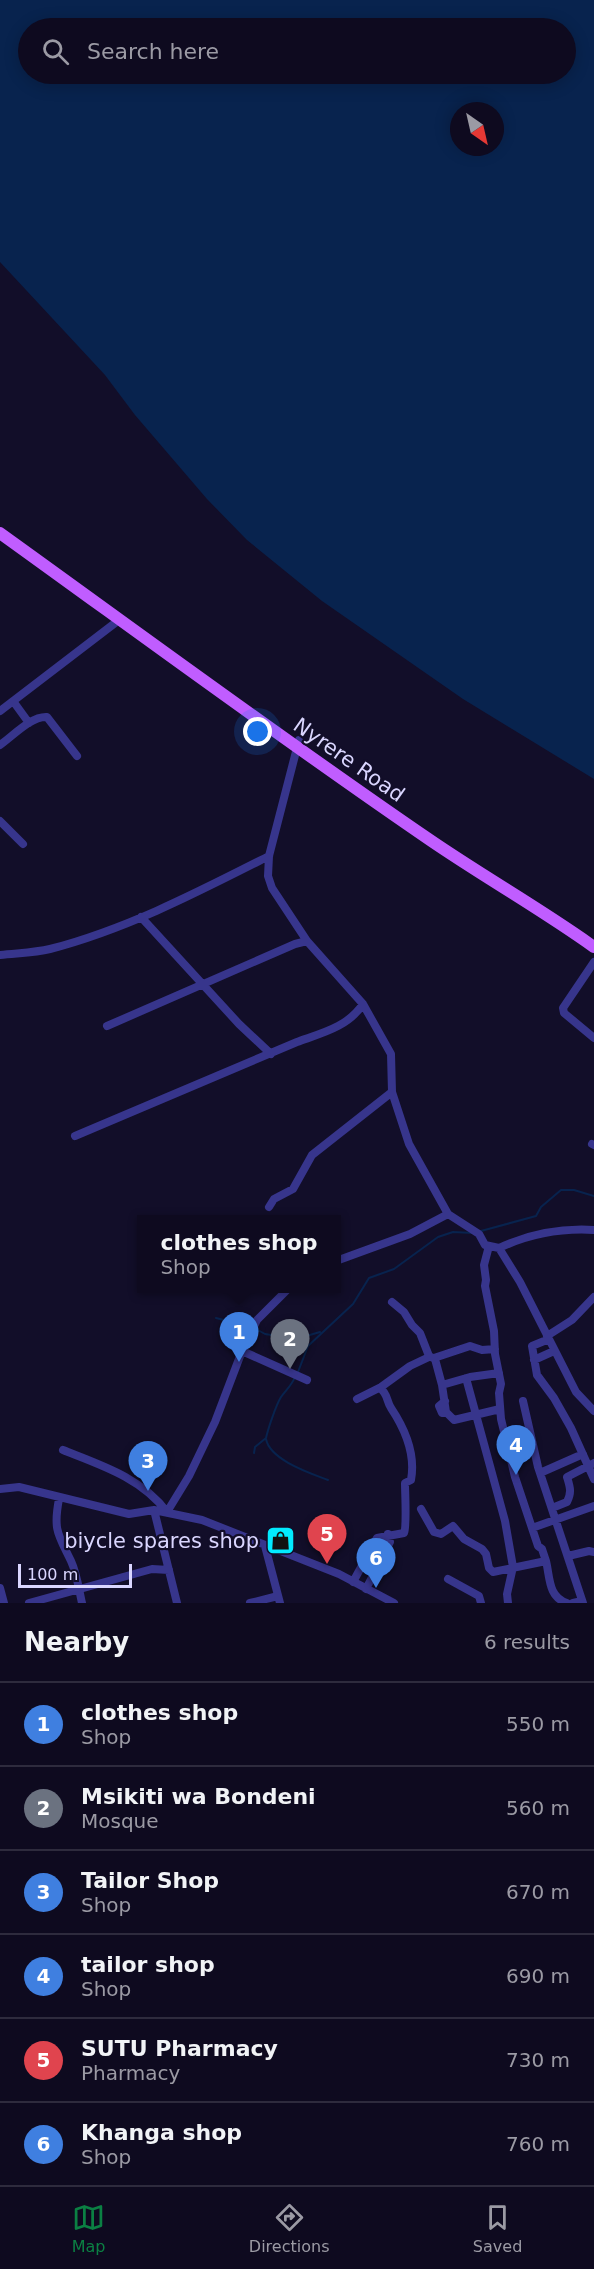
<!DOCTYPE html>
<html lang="en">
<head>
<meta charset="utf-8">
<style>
	:root { --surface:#0e0a1f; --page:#1c182c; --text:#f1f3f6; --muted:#9b9aa4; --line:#2e2b3d; --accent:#0b8043 }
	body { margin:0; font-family:"DejaVu Sans",sans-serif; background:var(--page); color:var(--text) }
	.compass { position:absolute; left:450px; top:102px; width:54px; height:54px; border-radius:50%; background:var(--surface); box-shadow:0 3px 15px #0003; rotate:146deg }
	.scale { position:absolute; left:18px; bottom:15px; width:114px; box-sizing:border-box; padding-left:6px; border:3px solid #dad6ff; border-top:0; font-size:16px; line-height:21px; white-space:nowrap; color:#dad6ff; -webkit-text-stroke:4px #120e29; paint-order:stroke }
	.you { position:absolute; left:258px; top:732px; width:21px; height:21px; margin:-15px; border:4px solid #fff; border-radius:50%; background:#1a73e8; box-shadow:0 0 0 9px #1a73e833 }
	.badge { display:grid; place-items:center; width:39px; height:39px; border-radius:50%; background:var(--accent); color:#fff; font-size:20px; font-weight:700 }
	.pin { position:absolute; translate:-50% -50px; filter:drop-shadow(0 2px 3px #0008) }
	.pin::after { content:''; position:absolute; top:32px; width:21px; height:18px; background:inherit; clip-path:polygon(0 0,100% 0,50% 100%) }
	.popup { position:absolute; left:137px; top:1215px; width:204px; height:78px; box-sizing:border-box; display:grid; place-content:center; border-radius:0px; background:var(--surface); filter:drop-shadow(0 2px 4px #0005); font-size:20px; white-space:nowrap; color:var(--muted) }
	.popup b { font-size:22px; color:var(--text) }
	.popup::after { content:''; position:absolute; left:50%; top:100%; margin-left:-12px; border:12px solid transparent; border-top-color:var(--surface) }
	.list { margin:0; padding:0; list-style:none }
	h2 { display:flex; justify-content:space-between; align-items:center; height:78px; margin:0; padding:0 24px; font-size:26px }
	h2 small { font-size:20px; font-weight:400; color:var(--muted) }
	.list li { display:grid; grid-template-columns:39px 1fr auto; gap:18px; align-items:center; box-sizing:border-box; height:84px; padding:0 24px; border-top:2px solid var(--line) }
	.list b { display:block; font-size:22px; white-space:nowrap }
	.list p { margin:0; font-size:20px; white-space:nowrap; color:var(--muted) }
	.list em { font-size:20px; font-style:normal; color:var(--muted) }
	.icon { flex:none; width:33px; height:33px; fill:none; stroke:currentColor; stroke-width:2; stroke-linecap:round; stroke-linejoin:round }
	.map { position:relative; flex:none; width:594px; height:1603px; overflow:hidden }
	.search { position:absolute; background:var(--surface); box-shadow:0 3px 15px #0003; left:18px; right:18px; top:18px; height:66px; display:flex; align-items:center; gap:15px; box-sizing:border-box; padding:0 21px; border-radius:33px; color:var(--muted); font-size:22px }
	.sheet { height:582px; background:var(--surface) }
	nav { display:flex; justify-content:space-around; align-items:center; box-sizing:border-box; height:84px; border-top:2px solid var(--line); background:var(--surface); font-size:16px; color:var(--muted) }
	nav a { display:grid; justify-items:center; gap:3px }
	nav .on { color:var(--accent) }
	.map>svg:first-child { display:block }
	.water { fill:#08234e; fill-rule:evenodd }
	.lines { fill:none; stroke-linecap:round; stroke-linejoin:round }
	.stream { stroke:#08234e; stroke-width:2 }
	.street { stroke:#37358c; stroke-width:8 }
	.primary { stroke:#c05dff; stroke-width:12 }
	.labels { text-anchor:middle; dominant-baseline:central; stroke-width:4.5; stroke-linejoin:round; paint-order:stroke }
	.street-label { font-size:21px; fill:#dad6ff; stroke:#120e29 }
	.poi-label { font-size:21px; fill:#dad6ff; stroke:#120e29; text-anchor:end }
</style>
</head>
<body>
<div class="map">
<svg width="594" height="1603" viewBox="0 0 594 1603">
	<rect width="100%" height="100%" fill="#120e29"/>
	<path class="water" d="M 0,0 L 594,0 L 594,779 L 463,699 L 322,601 L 247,540 L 207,499 L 135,415 L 105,375 L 0,262 ZM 28,28 L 566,28 L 566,74 L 28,74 ZM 459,111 L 495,111 L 495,147 L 459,147 Z"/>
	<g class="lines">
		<path class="stream" d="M 481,1231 L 536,1216 L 541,1207 L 561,1190 L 574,1190 L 594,1196
			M 216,1318 L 251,1327
			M 256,1329 L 265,1334 L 296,1339 L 320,1332
			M 298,1372 L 308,1346 L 353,1304 L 369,1278 L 394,1269 L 438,1237 L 453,1232 L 473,1233
			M 266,1439 C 270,1460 310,1473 328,1480
			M 254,1453 L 255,1447 L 266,1438 C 268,1429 276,1405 281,1397 C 286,1390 292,1385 295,1377"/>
		<path class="street" d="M 13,701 L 29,723
			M 0,711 L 119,620
			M 299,740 L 269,856 L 268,876 L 272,888 L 307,941 L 363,1004 L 391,1054 L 392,1092 L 409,1144 L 448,1214 L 479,1234 L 485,1245 L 499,1248 L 520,1282 L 576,1392 L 594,1411
			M 0,745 C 13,736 31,716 47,717 L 77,756
			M 0,821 L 23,844
			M 141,917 L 239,1024 L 271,1054
			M 0,955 C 16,953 34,953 50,949 C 127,929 198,892 269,856
			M 594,962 L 563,1008 L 564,1013 L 594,1038
			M 107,1026 L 295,944 L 307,941
			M 75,1136 L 297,1042 C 322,1033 348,1027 363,1004
			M 592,1144 L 594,1145
			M 269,1207 L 274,1199 L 293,1189 L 312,1155 L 392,1092
			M 499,1248 C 529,1234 561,1228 594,1230
			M 336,1261 L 410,1234 L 448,1214
			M 392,1302 L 404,1312 L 412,1325 L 420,1333 L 429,1356 L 435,1359 L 442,1385 L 470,1377 L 499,1373
			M 547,1336 L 572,1320 L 594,1297
			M 549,1339 L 532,1346 L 537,1375 L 554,1398 L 571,1428 L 594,1479
			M 242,1351 L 307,1380
			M 434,1358 L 470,1346 L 482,1350 L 495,1349
			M 534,1360 L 554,1351
			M 466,1378 L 505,1521 L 513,1567 L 507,1594 L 508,1603
			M 442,1385 L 446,1412 L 442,1413 L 439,1406 L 445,1401
			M 357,1399 L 381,1387 L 410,1366 L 429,1357
			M 523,1401 L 538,1467 L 583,1603
			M 446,1412 L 454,1420 L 500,1409
			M 63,1450 C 101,1465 142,1478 167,1512
			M 540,1473 L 583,1454
			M 0,1489 L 19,1487 L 129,1514 L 154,1510 L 202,1520 L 339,1574 L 394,1603
			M 59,1499 C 53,1530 58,1534 71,1561 C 77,1574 79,1590 82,1603
			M 552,1508 L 567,1502 C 572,1492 570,1487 567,1477 L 594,1463
			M 421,1509 L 434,1532 L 441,1534 L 453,1526 L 464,1539 L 482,1549 L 486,1554 L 489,1568 L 493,1572 L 546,1561 L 542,1549 L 538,1546 L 515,1477 L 501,1419 L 499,1393 L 501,1384 L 495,1354 L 494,1331 L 485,1286 L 486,1280 L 484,1265 L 489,1246
			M 154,1510 L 177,1603
			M 167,1512 L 189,1476 L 215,1422 L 242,1351 L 257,1320 L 289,1288
			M 532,1528 L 594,1506
			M 265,1546 L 280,1603
			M 568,1556 L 589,1551 L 594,1552
			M 546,1561 C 550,1577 548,1597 567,1603
			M 448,1579 L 479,1596 L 481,1603
			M 353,1582 L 377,1538 L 404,1533 C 407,1527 405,1493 405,1483 L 411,1480 C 416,1453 405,1429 391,1408 C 386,1400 388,1394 380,1388
			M 0,1588 L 4,1603
			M 366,1589 L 390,1542 L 388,1534
			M 29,1603 L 152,1569 L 169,1570
			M 250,1603 L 278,1596
			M 573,1603 L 582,1601"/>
		<path class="primary" d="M 0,533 C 143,636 285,741 430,840 C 484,877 541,909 594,947"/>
	</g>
	<defs>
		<symbol id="shop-square" viewBox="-11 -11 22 22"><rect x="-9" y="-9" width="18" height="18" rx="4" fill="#02eaff" stroke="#120e29"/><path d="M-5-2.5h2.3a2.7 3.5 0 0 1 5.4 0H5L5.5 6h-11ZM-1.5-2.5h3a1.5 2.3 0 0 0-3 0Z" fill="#111"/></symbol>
	</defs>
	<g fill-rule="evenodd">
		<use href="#shop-square" x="264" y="1524" width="33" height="33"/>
	</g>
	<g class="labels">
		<g class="street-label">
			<text transform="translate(349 760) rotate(35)">Nyrere Road</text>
		</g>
		<g class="poi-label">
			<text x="259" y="1541">biycle spares shop</text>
		</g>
	</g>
</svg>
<svg class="compass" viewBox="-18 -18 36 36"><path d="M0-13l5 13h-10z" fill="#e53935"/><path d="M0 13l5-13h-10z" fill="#9b9aa4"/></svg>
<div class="scale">100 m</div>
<div class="you"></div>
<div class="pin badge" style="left:239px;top:1362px;background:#3f7fe0">1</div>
<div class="popup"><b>clothes shop</b>Shop</div>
<div class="pin badge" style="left:290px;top:1369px;background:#6b7280">2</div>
<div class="pin badge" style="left:148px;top:1491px;background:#3f7fe0">3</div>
<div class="pin badge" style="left:516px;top:1475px;background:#3f7fe0">4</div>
<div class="pin badge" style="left:327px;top:1564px;background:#e0444e">5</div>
<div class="pin badge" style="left:376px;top:1588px;background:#3f7fe0">6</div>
<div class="search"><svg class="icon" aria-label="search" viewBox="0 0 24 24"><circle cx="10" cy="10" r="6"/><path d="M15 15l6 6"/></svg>Search here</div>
</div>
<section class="sheet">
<h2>Nearby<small>6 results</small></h2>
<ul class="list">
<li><span class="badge" style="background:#3f7fe0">1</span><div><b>clothes shop</b><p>Shop</p></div><em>550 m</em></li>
<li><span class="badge" style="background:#6b7280">2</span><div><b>Msikiti wa Bondeni</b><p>Mosque</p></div><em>560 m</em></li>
<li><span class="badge" style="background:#3f7fe0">3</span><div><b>Tailor Shop</b><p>Shop</p></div><em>670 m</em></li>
<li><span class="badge" style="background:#3f7fe0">4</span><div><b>tailor shop</b><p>Shop</p></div><em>690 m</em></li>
<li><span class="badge" style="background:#e0444e">5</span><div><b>SUTU Pharmacy</b><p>Pharmacy</p></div><em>730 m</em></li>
<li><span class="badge" style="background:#3f7fe0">6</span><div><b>Khanga shop</b><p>Shop</p></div><em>760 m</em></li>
</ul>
</section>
<nav>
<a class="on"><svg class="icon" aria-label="map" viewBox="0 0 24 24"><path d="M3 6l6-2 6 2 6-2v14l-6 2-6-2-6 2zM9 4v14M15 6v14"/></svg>Map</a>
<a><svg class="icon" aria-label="directions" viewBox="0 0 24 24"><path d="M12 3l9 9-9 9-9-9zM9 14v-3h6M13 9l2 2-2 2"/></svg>Directions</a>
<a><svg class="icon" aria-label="saved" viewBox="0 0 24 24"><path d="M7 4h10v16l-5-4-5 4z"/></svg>Saved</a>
</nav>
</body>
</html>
